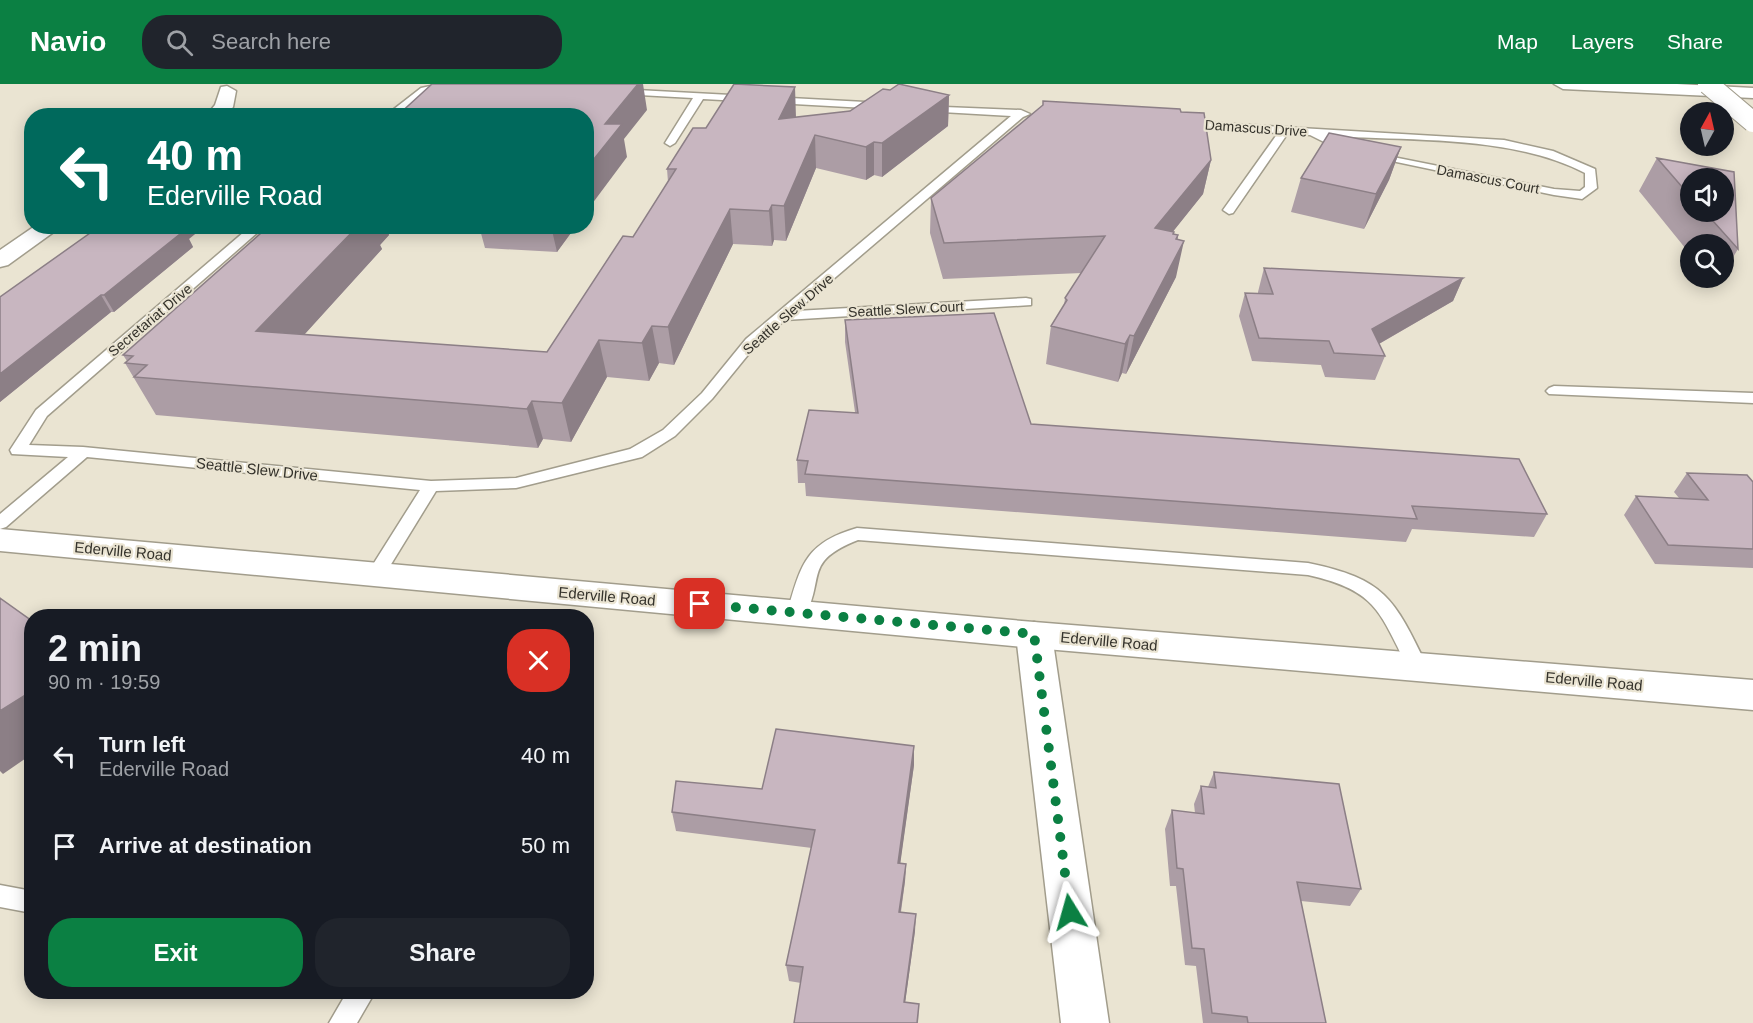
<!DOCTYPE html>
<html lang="en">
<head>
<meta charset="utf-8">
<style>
  :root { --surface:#171b24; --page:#20242c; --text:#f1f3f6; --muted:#9ea1a6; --accent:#0b8043 }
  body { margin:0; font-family:Helvetica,sans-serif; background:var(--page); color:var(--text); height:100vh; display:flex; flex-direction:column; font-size:22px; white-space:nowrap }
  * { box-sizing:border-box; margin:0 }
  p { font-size:20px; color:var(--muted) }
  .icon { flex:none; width:33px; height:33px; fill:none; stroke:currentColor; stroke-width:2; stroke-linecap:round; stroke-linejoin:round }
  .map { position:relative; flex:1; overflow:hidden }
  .side { position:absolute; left:24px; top:525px; width:570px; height:390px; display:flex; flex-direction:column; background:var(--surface); border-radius:24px; box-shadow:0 3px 15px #0003 }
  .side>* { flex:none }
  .hud { position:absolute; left:24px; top:24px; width:570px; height:126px; border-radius:24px; box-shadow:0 3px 15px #0003; background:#00695c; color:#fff; overflow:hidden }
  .needle { width:39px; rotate:8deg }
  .tools { position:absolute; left:1680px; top:18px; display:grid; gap:12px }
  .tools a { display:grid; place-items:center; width:54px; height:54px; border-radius:50%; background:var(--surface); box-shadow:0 3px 15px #0003; font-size:30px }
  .pin { position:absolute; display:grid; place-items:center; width:51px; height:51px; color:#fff; margin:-26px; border-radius:12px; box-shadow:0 3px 9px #0006 }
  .me { position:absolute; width:66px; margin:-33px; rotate:352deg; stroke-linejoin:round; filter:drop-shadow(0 0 4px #0008) }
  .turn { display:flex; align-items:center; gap:21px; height:126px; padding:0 24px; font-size:27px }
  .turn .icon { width:78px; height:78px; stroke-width:2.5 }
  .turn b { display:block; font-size:42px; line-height:51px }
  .round { display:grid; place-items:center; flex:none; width:63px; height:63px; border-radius:24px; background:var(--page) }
  .headline { display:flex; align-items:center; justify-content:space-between; height:102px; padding:0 24px }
  h1 { font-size:36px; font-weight:600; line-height:45px }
  .button { display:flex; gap:12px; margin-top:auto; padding:12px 24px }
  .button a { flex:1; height:69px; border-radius:24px; background:var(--accent); color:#fff; font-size:24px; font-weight:600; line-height:69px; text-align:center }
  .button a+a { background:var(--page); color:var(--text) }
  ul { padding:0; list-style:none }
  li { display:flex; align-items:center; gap:18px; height:90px; padding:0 24px }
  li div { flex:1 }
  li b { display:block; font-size:22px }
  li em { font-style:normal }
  header { display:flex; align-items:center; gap:36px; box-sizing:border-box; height:84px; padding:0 30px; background:var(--accent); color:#fff }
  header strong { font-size:28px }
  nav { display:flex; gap:33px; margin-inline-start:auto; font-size:21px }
  .search { width:420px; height:54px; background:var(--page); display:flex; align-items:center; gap:15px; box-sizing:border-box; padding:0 21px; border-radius:24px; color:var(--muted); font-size:22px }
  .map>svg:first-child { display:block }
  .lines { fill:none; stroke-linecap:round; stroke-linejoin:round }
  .lane-casing { stroke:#a29d8c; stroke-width:3 }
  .street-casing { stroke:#a29d8c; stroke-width:3 }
  .secondary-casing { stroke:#a29d8c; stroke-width:3 }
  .highway-casing { stroke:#a29d8c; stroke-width:3 }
  .lane { fill:#fff; fill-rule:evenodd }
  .street { fill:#fff; fill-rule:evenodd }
  .secondary { fill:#fff; fill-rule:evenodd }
  .highway { fill:#fff; fill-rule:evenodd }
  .secondary-bridge-casing { stroke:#a29d8c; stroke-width:22; stroke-linecap:butt }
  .secondary-bridge { stroke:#fff; stroke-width:20 }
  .wall { fill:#ac9da5; fill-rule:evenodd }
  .shaded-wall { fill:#8c7f86 }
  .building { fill:#c8b6c0; stroke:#8c7f86; stroke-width:1.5 }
  .route { stroke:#0b8043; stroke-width:10; stroke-dasharray:0 18 }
  .labels { text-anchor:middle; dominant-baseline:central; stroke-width:4.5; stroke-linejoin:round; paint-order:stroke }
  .far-street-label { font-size:14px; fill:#34322b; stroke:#eae4d2 }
  .street-label { font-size:15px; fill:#34322b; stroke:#eae4d2 }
</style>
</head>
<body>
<header>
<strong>Navio</strong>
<div class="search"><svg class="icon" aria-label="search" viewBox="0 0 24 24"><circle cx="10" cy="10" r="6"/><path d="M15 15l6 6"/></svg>Search here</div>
<nav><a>Map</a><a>Layers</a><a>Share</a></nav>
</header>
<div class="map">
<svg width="1753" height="939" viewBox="0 0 1753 939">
  <rect width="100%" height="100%" fill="#eae4d2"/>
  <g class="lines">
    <g class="lane-casing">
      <path id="lane" d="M440,0h21l-34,8 -30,24h-12l36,-28z
        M618,5l266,14 5,3 -5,3 -181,-10 -28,44 -5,3 -5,-3 28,-45 -72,-4 -5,-3z
        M920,22l101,4 9,4 -7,3 -227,194 230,-13 5,1v6l-246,15 -29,25 -44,54 -37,37 -33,21 -126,31 -80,3 -54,88h-12l-3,-5 53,-84 -333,-33 -81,70 -6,2v-15l68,-57 -56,-3 -2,-4 26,-40 215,-184h14l-218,190 -18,29 54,2 348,34 85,-3 114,-29 33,-19 39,-37 44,-54 265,-223 -87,-5 -4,-1z
        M1181,37l323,19 49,11 42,18 2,19 -15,11 -28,-4 -186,-39 5,-3 181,36 26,2 5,-4v-14c-73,-38 -175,-32 -257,-37l22,12v4l-4,1 -36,-18 -22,-2 -55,80 -4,1 -6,-4 55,-77 -101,-7 -1,-2z
        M1554,302l199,7v10l-204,-9 -3,-3 3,-3z
        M857,444l451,35c77,16 86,35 119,103l-3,5 -7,3 -7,-3c-31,-58 -31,-80 -102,-96l-450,-35c-56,22 -32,38 -54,78h-14l-3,-5c14,-48 18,-70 70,-85z
        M0,801l32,6v22l-32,-6z
        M347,908h28l-18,31h-28z"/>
    </g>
    <g class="street-casing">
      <path id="street" d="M227,2l9,5 -3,16 -7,9h-20l9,-11 6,-18z
        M35,142h27l-54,39 -8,2v-17z
        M1034,538l13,4 5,9 57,388h-48l-45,-388 5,-9z"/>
    </g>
    <g class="secondary-casing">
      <path id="secondary" d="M0,445l1034,93 719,58v30l-719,-62 -1034,-97z"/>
    </g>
    <g class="highway-casing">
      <path id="highway" d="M1554,0h123l76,4v10l-190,-9z"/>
    </g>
    <use href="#lane" class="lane"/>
    <use href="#street" class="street"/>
    <use href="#secondary" class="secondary"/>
    <use href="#highway" class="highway"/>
    <g class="secondary-bridge-casing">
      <path id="secondary-bridge" d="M1708,0l45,38"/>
    </g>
    <use href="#secondary-bridge" class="secondary-bridge"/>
  </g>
  <path class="wall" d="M890,6l59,5 -1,31 -66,51 -8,-2 -8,5 -50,-12 -30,73 -12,-1 -2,6 -39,-2 -59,121 -15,-2 -10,18 -42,-4 -36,65 -28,-3 -5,9 -382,-33 -31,-52 2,-2 -4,-6 235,-129h28l3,9 -9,10 2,4 -78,86 243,17 86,-115 35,-55 -1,-13 39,-41 144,-17z
    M1181,28l30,48 -8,34 -30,37 1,3 4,1 -2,42 -50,97 -4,-1 -4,9 -72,-18 5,-38 13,-20 1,-8 17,-25 -139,6 -13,-46 1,-35z
    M1401,63l-12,33 -25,49 -73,-17 10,-34z
    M1657,74l77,14 4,77 -14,23v-28h-34v10l-51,-63zM1690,94h34v34h-34z
    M479,142h97l-19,26 -72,-4z
    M189,155l4,8 -79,65h-3l-111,90v-105z
    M1264,184l199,10 -10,23 -74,43 6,12 -10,24 -50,-3 -4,-12 -69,-4 -13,-45 6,-23 13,1v-2z
    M1710,194h10l-4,7z
    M845,236l186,104 516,90 -13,23 -122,-8 -6,13 -600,-46 -1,-13h-7l-1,-23 58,-48 -10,-70z
    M1687,389l66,9v86l-98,-4 -31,-49 12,-19 43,2 -5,-6z
    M914,681l-14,98 6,1 -1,17 -4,31 14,19 -10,72 14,1 -1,19h-124l7,-40 -12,-2 -3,-16 26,-117 -136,-17 -4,-19 90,-23z
    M1214,688l147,117 -11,17 -49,-5 25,122h-123l-7,-57 -11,-1 -9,-79h-6l-5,-57 7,-19 23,3 -1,-9 7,-18 7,1z"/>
  <path class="shaded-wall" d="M638,0h5l4,26 -23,29 3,18 -41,55v-43l19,-45z
    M795,3l1,31 -17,1z
    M949,11l-1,31 -66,51v-34z
    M815,51l1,33 -30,73 -2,-35z
    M874,58v33l-8,5v-33z
    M1401,63l-12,33 -25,49 12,-35z
    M1211,76l-8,34 -55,69 7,-35z
    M772,121l2,35 -2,6 -3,-35z
    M730,125l3,35 -59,121 -6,-38z
    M176,142h29l-16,13 4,8 -79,65 -10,-17z
    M358,142h28l3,9 -9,10 2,4 -109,120 -17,-38z
    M551,142h25l-19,26z
    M1178,151l-6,29 12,-23 -8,36 -50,97 8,-38z
    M1463,194l-10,23 -90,52 9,-24z
    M101,211l10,17 -111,90v-28z
    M652,242l7,37 -10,18 -7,-38z
    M1130,251l-8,38 -4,9 7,-38z
    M599,256l8,37 -36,65 -9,-39z
    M532,317l11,38 -5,9 -11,-39z
    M32,607v63l-29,20 -3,-3v-60z
    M914,662v19l-16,115v-17z
    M906,780l-1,17 -7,48 1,-17z
    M916,830l-1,17 -12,87 1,-16z"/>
  <path class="building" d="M432,0h206l-33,40h17l-36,45v-53h-189z
    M734,0l61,3 -16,32 71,-8 33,-22 7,1 9,-6 50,11 -67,48 -8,-1 -8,5 -51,-12 -31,71 -12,-1 -3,6 -39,-2 -62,118 -16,-1 -10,17 -43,-3 -37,63 -30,-2 -5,8 -393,-32 13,-12 -22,-2 8,-7 -10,-1 146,-129h89l-102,105 291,21 76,-116 10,1 43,-68h-9l26,-41h13z
    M1043,17l137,8 1,3 23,1 7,47 -56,68 19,4 -1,2 5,1 -2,4 8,2 -50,95 -4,-1 -5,9 -74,-18 16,-26 -2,-2 40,-62 -161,7 -13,-45 112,-93z
    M1329,49l72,14 -25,47 -75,-16z
    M1657,74l77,14 4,77 -33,-37h19v-34h-34v18z
    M100,142h76l-4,3 13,1 -81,65h-3l-101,79v-77z
    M1264,184l199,10 -91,51 13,27 -51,-3 -5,-12 -70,-3 -14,-45 28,1z
    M994,229l37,111 488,35 28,55 -135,-8 5,13 -612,-45 3,-13 -11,-1 12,-50 49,3 -13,-93z
    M1687,389l60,2 6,7v67l-85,-4 -32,-49 72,4z
    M0,514l32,23v70l-32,20z
    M776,645l138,17 -16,117 8,1 -7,48 17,2 -12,88 15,2 -2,19h-123l9,-56 -17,-2 29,-135 -143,-18 4,-31 86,8z
    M1214,688l125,12 22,105 -64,-7 29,141h-78l-1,-6 -35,-4 -8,-64 -12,-1 -9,-79 -6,-1 -5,-58 32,4 -3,-28 15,2z"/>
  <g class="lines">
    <path class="route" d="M700,520l334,30 36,278"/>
  </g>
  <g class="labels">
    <g class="far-street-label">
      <text transform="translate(1256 44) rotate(4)">Damascus Drive</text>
      <text transform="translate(1488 95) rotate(11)">Damascus Court</text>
      <text transform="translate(906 225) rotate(-3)">Seattle Slew Court</text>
      <text transform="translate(788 230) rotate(-41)">Seattle Slew Drive</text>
      <text transform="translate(150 236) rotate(-40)">Secretariat Drive</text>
    </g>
    <g class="street-label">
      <text transform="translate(257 385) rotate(6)">Seattle Slew Drive</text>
      <text transform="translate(123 467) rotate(5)">Ederville Road</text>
      <text transform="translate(607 512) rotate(5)">Ederville Road</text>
      <text transform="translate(1109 557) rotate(5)">Ederville Road</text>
      <text transform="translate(1594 597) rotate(5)">Ederville Road</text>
    </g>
  </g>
</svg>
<div class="tools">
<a><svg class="needle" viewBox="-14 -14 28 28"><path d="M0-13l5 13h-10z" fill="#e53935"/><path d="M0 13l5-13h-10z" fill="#9ea1a6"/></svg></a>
<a><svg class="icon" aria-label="sound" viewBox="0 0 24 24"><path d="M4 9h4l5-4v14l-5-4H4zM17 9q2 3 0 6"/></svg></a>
<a><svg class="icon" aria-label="search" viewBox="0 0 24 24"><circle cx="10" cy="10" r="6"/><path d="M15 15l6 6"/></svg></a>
</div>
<div class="pin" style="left:700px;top:520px;background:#d93025"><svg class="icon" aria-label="arrive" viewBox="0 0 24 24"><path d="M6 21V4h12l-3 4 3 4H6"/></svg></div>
<svg class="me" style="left:1070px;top:828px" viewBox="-20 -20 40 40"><path d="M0-17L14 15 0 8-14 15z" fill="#0b8043" stroke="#fff" stroke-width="4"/></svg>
<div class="hud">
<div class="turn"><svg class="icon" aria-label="left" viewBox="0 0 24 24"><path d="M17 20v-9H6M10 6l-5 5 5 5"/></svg><div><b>40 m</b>Ederville Road</div></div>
</div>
<section class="side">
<div class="headline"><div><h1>2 min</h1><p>90 m · 19:59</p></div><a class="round" style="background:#d93025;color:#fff"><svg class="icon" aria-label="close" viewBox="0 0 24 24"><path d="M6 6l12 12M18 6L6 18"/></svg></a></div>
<ul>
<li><svg class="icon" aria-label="left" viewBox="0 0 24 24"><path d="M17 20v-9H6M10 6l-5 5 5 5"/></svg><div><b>Turn left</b><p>Ederville Road</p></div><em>40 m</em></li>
<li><svg class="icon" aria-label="arrive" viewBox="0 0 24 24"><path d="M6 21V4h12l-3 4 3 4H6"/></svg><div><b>Arrive at destination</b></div><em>50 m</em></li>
</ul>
<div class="button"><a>Exit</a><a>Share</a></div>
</section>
</div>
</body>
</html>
